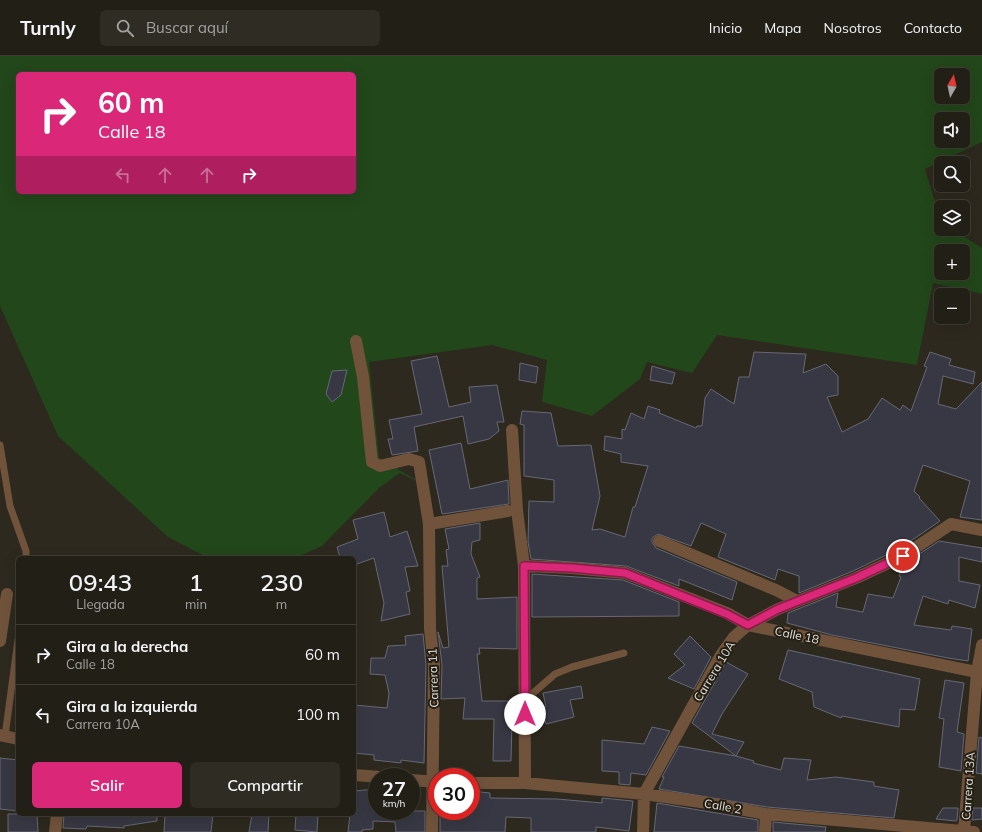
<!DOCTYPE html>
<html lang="es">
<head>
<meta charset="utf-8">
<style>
  :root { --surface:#221f16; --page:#2e2c23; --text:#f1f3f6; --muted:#a2a2a1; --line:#3f3d35; --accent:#db2777 }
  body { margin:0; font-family:Mulish,sans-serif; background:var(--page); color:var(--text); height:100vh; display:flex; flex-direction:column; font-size:15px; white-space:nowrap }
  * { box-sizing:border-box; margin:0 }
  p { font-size:13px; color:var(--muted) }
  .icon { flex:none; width:22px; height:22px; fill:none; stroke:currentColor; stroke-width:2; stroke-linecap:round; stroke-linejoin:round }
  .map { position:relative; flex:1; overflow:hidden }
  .details { position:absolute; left:16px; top:500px; width:340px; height:260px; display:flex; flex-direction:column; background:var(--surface); border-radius:6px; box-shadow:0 4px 16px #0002,0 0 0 1px var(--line) }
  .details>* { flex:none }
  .guide { position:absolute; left:16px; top:16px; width:340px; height:122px; border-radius:6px; box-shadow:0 4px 16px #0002,0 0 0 1px var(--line); background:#db2777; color:#fff; overflow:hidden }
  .needle { width:26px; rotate:9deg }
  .buttons { position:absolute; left:934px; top:12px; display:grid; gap:8px }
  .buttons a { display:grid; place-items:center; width:36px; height:36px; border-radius:6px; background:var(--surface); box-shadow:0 4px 16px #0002,0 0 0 1px var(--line); font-size:20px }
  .speed { position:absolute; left:368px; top:712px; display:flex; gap:8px; font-size:20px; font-weight:700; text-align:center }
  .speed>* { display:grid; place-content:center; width:52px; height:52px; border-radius:50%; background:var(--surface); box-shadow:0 4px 16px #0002,0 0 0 1px var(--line); line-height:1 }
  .speed small { font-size:10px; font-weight:400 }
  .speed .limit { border:6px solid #d22; background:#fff; color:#111 }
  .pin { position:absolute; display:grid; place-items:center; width:34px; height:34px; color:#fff; margin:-17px; border:2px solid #fff; border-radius:50%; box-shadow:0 1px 4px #0007 }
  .me { position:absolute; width:44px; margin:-22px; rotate:0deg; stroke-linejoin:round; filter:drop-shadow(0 0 3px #0008) }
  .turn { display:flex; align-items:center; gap:14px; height:84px; padding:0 16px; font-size:18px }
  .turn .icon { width:52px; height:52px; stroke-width:2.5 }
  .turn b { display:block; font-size:28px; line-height:34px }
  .lanes { display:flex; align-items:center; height:38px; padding:0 16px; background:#0003; justify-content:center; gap:20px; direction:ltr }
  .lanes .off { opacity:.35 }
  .eta { display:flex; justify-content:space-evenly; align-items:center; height:68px; text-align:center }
  .eta b { font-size:24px; font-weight:600; line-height:28px }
  .primary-button { display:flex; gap:8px; margin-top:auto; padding:8px 16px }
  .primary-button a { flex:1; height:46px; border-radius:6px; background:var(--accent); color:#fff; font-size:16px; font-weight:600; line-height:46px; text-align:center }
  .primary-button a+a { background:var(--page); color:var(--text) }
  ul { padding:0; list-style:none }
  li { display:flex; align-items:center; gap:12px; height:60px; padding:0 16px; border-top:1px solid var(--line) }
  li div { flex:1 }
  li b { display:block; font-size:15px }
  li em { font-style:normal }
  header { display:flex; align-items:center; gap:24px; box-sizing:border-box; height:56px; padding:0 20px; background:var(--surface); border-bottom:1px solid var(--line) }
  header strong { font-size:19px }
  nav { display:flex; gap:22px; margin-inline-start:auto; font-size:14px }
  .search { width:280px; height:36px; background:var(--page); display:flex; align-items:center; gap:10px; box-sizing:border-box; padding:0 14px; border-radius:6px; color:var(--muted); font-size:15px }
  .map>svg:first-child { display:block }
  .green { fill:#22471a; fill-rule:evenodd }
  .building { fill:#383844; stroke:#676874 }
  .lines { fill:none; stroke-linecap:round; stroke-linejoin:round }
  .lane { stroke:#71533c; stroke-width:7 }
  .street { stroke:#71533c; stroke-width:12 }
  .route-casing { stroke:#8e194d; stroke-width:10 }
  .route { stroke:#db2777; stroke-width:7 }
  .labels { text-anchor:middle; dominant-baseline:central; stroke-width:4; stroke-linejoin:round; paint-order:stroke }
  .street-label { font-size:12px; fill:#e0ddd6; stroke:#231f14 }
</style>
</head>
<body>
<header>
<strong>Turnly</strong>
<div class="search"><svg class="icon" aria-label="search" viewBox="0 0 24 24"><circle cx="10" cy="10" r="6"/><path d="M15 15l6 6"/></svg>Buscar aquí</div>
<nav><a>Inicio</a><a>Mapa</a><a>Nosotros</a><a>Contacto</a></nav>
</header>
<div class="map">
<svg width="982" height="776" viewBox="0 0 982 776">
  <rect width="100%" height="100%" fill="#2d291e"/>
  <path class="green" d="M0,0h982v86l-57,27 16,53v7h11l30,19v46l-49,-11 -16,82 -200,-30 -25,38 -45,-11 -7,17 -48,37 -50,-14 5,-42 -55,-15 -123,17 10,96 48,28 -27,-13 -21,15 -57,58 -27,12h-87l-40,-21 -110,-101 -58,-130zM18,18h336v118h-336zM941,19h22v22h-22zM941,63h22v22h-22zM941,195h22v22h-22z"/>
  <path class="building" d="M754,296l52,2 -3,19 23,-9 12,12v19l-11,2 15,35 26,-13 14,-21 18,12 3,-5 8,6 16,-44 -3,-1 6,-14 21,7 -2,6 26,7 -2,12 -30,-8 -5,28 18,5 26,-27v138l-22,-3 10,-36 -47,-16 -9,26 6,6 -1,1 21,23 -41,28 -46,22 -54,22v-17l-21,-7 -3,11 -57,-23 8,-23 -25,-11 -10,23 -33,-12 -6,4v4l4,6 81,34 -5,18 -53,-21v7l-53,-20 -95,-7 -3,-17 1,-41 25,1v-22l-30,-4v-51l-4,-1 2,-13 29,2 7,33 33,-1 9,51 -8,34 8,-1 25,8 8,-30h2l13,-41 -27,-4v-8l-17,-4 1,-14 17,3v-10l3,1 6,-17 13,6 4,-13 12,4 -1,3 37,15 1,-2h5l3,-28 6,-9 23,15 5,-27h10z
    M437,300l12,51 22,-5 -2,-15 28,-2 7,37h-7l2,9 -10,8 -21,5 -5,-28 -49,11 4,24 -26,4 -4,-16h5l-4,-19 33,-6 -11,-53z
    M520,307l18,4 -2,16 -17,-3z
    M652,310l23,7 -3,11 -22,-4z
    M347,314l-6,25 -9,7 -6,-8 6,-23z
    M461,387l9,46 38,-9 1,24 -67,10 -13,-64z
    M384,456l6,25 17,-6 11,35 -13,1 5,24 -4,1 4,22 -29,7 3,-18 -10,-45 -20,7v-7h-14l-3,-11 21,-8 -5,-19z
    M480,467v17l-8,2 -1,12 9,23 -3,1v21l40,-2v52l-38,-1 1,6h-3l5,47h33v19h-3l-1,41h-18l1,-42h-31l2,-21 -24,1 1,-34 -4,-33 5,16 6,-1 -7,-81h6l-2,-16 3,-1 -4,-20z
    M939,485l43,7v14l-23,-5v24l21,4 -5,23 -26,-8 -1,4 -25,-8 -9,29 37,5 1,-4 20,3 -4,32 -20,-3 -116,-23 -45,-12 1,-10 50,-20 -2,14 27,5 5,-18 25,4 8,-21 -2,-1 5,-12z
    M532,518l91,6 56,22v14l-147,1z
    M423,578l3,31 -2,98 -23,-3v3l-27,-3v-5l-20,-2v-48l33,3 2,-15 -4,-18 -15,-1 1,-16h14l3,-12 18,-1 -1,-9z
    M690,580l21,21 -17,32 -26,-11 17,-13 -11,-11z
    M788,594l132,29 -5,31 -15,-1 -1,18 -57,-11 -1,2 -27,-11 -2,-15 -33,-13z
    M726,606l22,12 -26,40 -10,20 32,8 -8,14 18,5 -1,2 28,7 3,-12 27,2 -4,20 29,-3 38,5v4l25,4 -5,28 -127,-11 -108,-18 5,-12h-2l17,-31 57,10 -44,-33z
    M945,624l19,3 -7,49 7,2 -3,37 -22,-4 5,-48 -5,-1z
    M581,630l2,12 -13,2 4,17 -28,7 -5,-16 5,-1 -3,-14z
    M652,671l18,4 -24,44 -15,-2 -1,12 -11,-1v-12l-17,-1v-31l42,4z
    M979,681l3,1v36l-6,-1z
    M0,702l18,2v51l-18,-2z
    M375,733l-1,22h51v21h-29l-1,-10 -22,-1v8l-11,1v2h-14l2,-18h4v-23z
    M471,735l19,2v5l67,1 45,4v-5l31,3 -4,30 -33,-4v5h-65v-14l-25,-1 -1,15h-65v-21h31z
    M657,747l101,17v12h-104z
    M943,752h15l-1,12 -1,1 -20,-2z
    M973,752h9v11l-10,1z
    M8,758h29l1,18h-30z
    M64,758h93v7l-33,5v2l-37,-2 -1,3 -23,-1z
    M165,758h48l-2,18h-47z
    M252,758h17l-1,18h-19z
    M296,758h22l-1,18 -22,-2z
    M773,766l53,5 -1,5h-52z"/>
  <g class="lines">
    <path class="lane" d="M0,389l10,61 16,45v7
      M525,644l30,-26 17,-7 52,-14
      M5,680l13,-96"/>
    <path class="street" d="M356,285l7,36 9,85 8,4 29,-7 10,3 10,62 1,105 4,36 -2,167
      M512,374l5,80 7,56 1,217
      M429,468l79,-13
      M659,485l117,49 21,11
      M524,510l48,2 53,5 102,40 21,12 234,48
      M0,585l7,-47
      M0,679l18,4
      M354,719l26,2
      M411,724l26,2
      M471,727h54l119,11 64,9 58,11 208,18
      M964,775l13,-159 5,-27
      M55,776l2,-18
      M643,776l1,-38 77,-139 13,-18 14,-12 30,-16 78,-31 47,-22 48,-32 31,6
      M765,776l1,-18"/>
  </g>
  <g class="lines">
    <g class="route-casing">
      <path id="route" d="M525,658l-1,-148 48,2 53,5 102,41 21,11 30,-16 78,-31 47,-22"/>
    </g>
    <use href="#route" class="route"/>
  </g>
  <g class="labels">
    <g class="street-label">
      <text transform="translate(797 579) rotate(12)">Calle 18</text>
      <text transform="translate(714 615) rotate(-59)">Carrera 10A</text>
      <text transform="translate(433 622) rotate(-92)">Carrera 11</text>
      <text transform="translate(968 730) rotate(-86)">Carrera 13A</text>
      <text transform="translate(723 750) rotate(10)">Calle 2</text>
    </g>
  </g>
</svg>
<div class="buttons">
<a><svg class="needle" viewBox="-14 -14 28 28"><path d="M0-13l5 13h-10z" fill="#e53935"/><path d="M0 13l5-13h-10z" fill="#a2a2a1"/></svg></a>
<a><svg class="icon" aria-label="sound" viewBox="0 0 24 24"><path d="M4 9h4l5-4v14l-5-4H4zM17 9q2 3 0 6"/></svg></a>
<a><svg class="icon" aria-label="search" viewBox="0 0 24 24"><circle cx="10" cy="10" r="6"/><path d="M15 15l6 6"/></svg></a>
<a><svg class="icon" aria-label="layers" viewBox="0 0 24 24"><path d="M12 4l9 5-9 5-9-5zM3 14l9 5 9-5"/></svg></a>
<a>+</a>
<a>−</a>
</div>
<div class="speed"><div>27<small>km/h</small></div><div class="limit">30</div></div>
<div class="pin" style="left:903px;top:500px;background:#d93025"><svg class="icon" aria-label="arrive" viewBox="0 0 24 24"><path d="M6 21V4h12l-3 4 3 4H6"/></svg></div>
<svg class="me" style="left:525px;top:658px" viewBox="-20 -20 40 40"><circle r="19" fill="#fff"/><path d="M0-13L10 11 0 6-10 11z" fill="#db2777"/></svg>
<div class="guide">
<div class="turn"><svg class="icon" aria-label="right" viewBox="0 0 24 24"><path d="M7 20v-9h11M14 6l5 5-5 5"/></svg><div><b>60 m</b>Calle 18</div></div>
<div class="lanes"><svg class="icon off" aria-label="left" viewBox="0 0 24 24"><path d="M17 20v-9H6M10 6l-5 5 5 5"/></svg><svg class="icon off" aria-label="ahead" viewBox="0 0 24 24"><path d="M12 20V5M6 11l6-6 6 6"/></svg><svg class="icon off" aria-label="ahead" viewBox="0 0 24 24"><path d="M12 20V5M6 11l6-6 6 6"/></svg><svg class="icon" aria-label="right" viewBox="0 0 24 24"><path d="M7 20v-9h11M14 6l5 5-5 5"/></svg></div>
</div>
<section class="details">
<div class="eta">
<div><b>09:43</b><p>Llegada</p></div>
<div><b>1</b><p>min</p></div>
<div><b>230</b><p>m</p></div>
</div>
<ul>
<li><svg class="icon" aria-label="right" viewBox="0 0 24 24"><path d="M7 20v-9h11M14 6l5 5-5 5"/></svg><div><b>Gira a la derecha</b><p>Calle 18</p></div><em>60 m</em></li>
<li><svg class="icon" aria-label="left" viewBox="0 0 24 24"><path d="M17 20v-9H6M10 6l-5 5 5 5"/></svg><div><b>Gira a la izquierda</b><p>Carrera 10A</p></div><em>100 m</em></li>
</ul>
<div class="primary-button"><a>Salir</a><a>Compartir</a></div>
</section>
</div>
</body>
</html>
